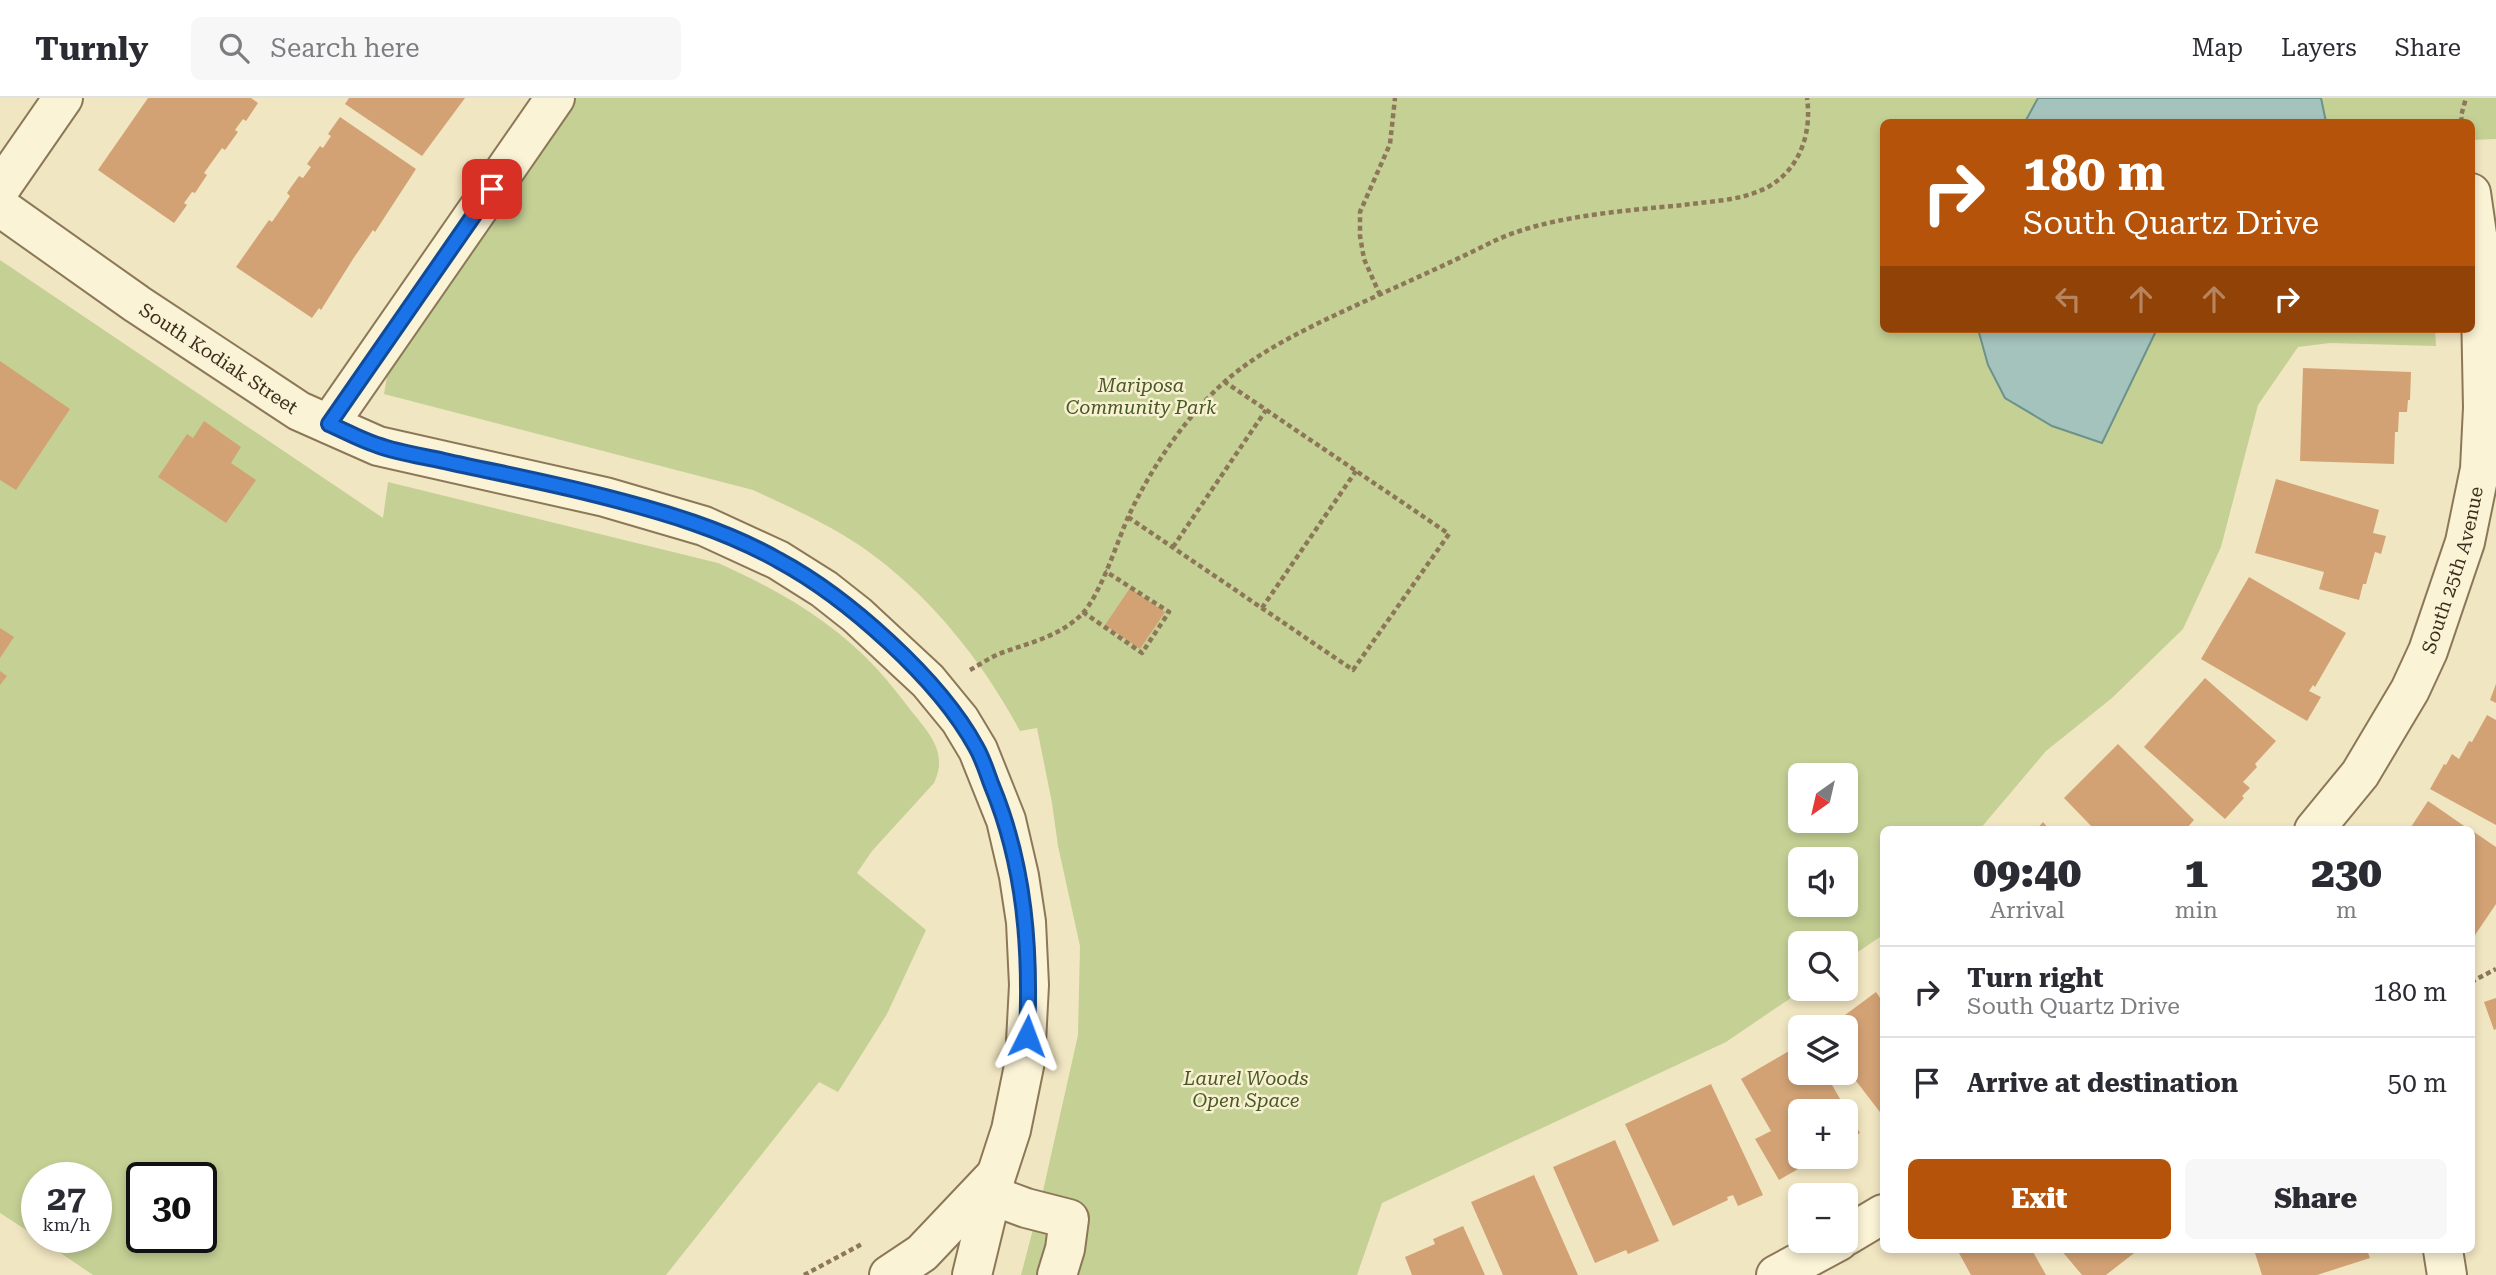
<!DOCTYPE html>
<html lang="en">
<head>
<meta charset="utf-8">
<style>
  :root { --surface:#fff; --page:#f7f7f7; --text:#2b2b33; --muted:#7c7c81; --line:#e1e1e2; --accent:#b45309 }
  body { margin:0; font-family:"Roboto Serif",serif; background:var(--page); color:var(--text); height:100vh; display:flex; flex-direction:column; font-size:26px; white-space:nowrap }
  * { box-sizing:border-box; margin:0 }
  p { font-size:23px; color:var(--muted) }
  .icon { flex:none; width:38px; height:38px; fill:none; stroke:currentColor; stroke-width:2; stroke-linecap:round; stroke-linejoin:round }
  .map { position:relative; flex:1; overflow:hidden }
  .side { position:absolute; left:1880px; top:728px; width:595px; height:427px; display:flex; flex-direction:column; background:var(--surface); border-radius:10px; box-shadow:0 4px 10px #0003 }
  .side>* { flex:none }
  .top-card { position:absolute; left:1880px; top:21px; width:595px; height:214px; border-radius:10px; box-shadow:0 4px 10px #0003; background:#b45309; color:#fff; overflow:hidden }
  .needle { width:46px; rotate:214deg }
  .buttons { position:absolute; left:1788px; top:665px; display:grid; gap:14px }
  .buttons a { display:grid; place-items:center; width:70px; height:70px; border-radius:10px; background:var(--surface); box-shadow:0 4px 10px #0003; font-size:35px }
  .speed { position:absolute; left:21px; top:1064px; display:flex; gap:14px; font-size:35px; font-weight:700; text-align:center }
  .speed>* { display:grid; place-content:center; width:91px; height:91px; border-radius:50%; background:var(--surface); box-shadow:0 4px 10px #0003; line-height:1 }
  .speed small { font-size:18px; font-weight:400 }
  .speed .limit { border:4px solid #111; border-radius:10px; background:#fff; color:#111 }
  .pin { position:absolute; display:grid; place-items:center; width:60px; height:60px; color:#fff; margin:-30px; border-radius:14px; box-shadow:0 4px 10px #0006 }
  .me { position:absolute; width:77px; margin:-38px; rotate:3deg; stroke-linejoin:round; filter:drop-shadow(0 0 5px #0008) }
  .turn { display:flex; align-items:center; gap:24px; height:147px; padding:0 28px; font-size:32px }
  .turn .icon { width:91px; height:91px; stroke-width:2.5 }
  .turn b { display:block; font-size:49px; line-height:60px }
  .lanes { display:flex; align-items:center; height:66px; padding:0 28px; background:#0003; justify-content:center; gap:35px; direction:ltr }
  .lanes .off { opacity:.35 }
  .eta { display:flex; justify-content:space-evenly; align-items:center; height:119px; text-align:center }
  .eta b { font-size:42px; font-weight:800; line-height:49px }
  .button { display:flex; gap:14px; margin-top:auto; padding:14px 28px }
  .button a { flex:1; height:80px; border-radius:10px; background:var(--accent); color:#fff; font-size:28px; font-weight:800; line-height:80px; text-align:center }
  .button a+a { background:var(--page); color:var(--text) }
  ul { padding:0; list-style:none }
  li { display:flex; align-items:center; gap:21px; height:91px; padding:0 28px; border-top:2px solid var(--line) }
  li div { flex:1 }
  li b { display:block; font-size:26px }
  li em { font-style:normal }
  header { display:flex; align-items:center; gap:42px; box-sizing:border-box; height:98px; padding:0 35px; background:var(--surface); border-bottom:2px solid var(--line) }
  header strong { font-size:33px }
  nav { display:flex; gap:38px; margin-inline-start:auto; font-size:24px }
  .search { width:490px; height:63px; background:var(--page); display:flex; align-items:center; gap:18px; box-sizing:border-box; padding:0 24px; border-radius:10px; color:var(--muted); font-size:26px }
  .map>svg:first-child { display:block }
  .green { fill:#c5d095; fill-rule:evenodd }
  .water { fill:#a5c3bd; stroke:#6b928b; stroke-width:2 }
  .building { fill:#d2a275 }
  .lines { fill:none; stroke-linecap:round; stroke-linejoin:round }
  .minor-casing { stroke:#8c7858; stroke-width:42 }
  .path { stroke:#8c7858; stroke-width:4.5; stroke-dasharray:5 3.5; stroke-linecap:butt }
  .minor { stroke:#fbf3d6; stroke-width:38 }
  .route-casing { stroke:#114b97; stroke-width:18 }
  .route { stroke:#1a73e8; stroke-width:12 }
  .labels { text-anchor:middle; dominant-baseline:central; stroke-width:5; stroke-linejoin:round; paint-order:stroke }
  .street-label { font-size:19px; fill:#3b2e1d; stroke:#f8f0d2 }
  .park-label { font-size:19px; font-style:italic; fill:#475922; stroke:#f8f0d2 }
</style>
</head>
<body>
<header>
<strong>Turnly</strong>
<div class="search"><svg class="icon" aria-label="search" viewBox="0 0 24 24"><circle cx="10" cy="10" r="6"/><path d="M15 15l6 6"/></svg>Search here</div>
<nav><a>Map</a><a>Layers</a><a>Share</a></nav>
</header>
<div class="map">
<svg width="2496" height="1177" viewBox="0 0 2496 1177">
  <rect width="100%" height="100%" fill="#f1e6c2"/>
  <path class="green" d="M575,0h1921v41l-25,1v-18h-588v207h552l1,17 -106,-3 -32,4 -40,58 -37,142 -38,82 -71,69 -66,53 -66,78 -97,1v105l-37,25v-17h-45v46h3l-78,53 -344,161 -25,72h-336l22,-84 35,-156 2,-89 -22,-100 -6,-43 -15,-75 -17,3c-38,-71 -92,-138 -158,-184 -34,-23 -72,-40 -109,-57l-369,-96 4,-24zM1801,677h45v46h-45zM1801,761h45v46h-45z
    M0,162l383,258 5,-36 330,81c59,26 116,59 160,107 11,12 21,25 31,38 19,24 40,44 25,75l-62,68 -15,22 69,57 -39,84 -49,78 -19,-10 -153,193h-573l-56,-38h59v-59h-59v59l-37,-24zM142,1080h59v59h-59z"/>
  <path class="water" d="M2038,0h283l5,24h-301z
    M1978,231h179l-55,114 -50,-17 -47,-28 -17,-33z"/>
  <path class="building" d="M148,0h103l7,5 -12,18 -3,-2 -8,11 3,2 -13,18 -3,-2 -18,25 3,2 -12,18 -3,-1 -8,11 3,2 -13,18 -76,-53z
    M349,0h116l-43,58 -77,-52z
    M340,19l76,52 -41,63 -2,-2 -20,29 -32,51 -2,-2 -7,10 -76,-51 33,-47 3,2 18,-26 -3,-3 12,-17 4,2 8,-11 -4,-3 13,-18 3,2 8,-12 -3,-2z
    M0,263l70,48 -54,81 -16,-10z
    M2303,270l108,4 -1,28h-2l-1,12h-8l-1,20h-3l-1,32 -94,-3z
    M204,323l37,26 -10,16 25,17 -30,43 -68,-46 29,-43 6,4z
    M2276,381l103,31 -6,23 13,3 -5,18 -6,-2 -9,32h-3l-4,16 -40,-11 5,-17 -69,-19z
    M2249,479l97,56 -31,54 -2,-2 -4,6 12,6 -14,24 -106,-62z
    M1130,490l35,24 -25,37 -35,-24z
    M0,530l14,9 -14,21z
    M0,573l7,5 -7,9z
    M2205,580l71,63 -21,23 2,3 -14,15 7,6 -8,8 2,2 -19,21 -81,-72z
    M2496,586v19l-6,-3z
    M2487,617l9,5v105l-66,-36 14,-25 2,1 6,-11 7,5 10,-18 3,1z
    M2118,646l76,76 -9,10h-90l-31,-32z
    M2428,703l42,29h-61z
    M2043,724l7,8h-14z
    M2471,732l25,17v57l-25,37z
    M1876,894l7,10v114l-37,-48v-41h-17z
    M2496,900v31l-2,1 -10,-28z
    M1801,946v29h24l35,60 -14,8v-30h-45v46h18l-40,23 -24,-41 16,-8 -30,-52z
    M1711,986l52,111 -25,11 -5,-11 -6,2 1,3 -55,26 -48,-102z
    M1615,1042l44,101 -31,13 -2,-4 -31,13 -42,-96z
    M1534,1077l44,100h-75l-32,-73z
    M1463,1128l22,49h-73l-7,-18 30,-13 -2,-5z
    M1966,1152h66l14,25h-75l-12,-22z
    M2061,1152h77l-32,25h-24z
    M2254,1152h113l3,8 -53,17h-55z"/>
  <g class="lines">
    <g class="minor-casing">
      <g id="minor">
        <path d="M0,91l63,-91"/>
        <path id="s1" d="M0,109l137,97 162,107 79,35 227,51 99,29 74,34 46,29 33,26 71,66 32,39 18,30 28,70 13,56 7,46 3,63 -4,76 -14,69 -15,46 -24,99"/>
        <path d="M329,326l226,-326"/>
        <path id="s2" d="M2314,732l46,-56 50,-84 18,-39 37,-109 15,-73 3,-61 -3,-153 -9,-62"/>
        <path d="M991,1097l35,13 43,11 -4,30 -8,26"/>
        <path d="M1846,1138l37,-22"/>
        <path d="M2443,1152l4,25"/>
        <path d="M889,1177l33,-22 72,-76"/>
        <path d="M1776,1177l63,-34"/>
      </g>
    </g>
    <path class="path" d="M2462,24l-1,-6 5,-18
      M1380,197l-16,-36 -4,-23v-24l30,-68 5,-46
      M1128,419l225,153 96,-136 -224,-152
      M1173,449l93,-137
      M1262,510l94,-137
      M1083,514l59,41 27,-41 -64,-41
      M970,572c11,-6 22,-14 34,-18 28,-10 56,-16 78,-38 19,-20 35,-72 47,-99 22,-46 53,-93 91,-129 32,-30 72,-50 111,-69 53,-25 107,-48 159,-74 54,-27 133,-32 193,-38 28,-4 59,-4 85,-18 32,-18 44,-54 39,-89
      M2471,884l25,-13
      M804,1177l58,-31"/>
    <use href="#minor" class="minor"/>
  </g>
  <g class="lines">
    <g class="route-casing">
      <path id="route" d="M492,91l-163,235c16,7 32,16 48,21 22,8 45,11 67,16 54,12 108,22 161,36 59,15 120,33 173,63 69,37 161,119 198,187 7,12 11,26 16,39 33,80 39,164 35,250"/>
    </g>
    <use href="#route" class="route"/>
  </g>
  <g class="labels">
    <g class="street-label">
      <text stroke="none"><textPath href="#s1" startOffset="266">South Kodiak Street</textPath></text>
      <text stroke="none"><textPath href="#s2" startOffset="298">South 25th Avenue</textPath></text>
    </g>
    <g class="park-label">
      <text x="1141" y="287">Mariposa<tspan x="1141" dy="22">Community Park</tspan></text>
      <text x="1246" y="980">Laurel Woods<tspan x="1246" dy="22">Open Space</tspan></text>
    </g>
  </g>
</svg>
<div class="buttons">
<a><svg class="needle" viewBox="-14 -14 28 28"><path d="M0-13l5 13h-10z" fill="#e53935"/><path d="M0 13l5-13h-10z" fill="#7c7c81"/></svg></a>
<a><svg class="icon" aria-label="sound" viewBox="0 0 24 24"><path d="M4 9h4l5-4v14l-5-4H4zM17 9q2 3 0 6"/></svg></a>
<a><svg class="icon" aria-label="search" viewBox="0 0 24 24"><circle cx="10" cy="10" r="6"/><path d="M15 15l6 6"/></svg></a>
<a><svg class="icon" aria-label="layers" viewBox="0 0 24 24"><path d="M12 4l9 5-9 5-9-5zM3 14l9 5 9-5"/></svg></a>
<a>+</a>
<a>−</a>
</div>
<div class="speed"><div>27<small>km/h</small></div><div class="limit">30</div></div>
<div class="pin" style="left:492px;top:91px;background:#d93025"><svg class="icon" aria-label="arrive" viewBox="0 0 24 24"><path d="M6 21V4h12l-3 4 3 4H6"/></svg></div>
<svg class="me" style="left:1027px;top:938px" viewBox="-20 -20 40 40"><path d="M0-17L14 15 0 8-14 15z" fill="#1a73e8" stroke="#fff" stroke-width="4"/></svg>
<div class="top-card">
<div class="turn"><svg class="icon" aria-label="right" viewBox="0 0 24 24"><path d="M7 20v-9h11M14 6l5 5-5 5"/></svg><div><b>180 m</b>South Quartz Drive</div></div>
<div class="lanes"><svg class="icon off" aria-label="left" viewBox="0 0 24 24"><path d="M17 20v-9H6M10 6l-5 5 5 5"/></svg><svg class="icon off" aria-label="ahead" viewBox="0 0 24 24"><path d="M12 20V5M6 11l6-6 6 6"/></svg><svg class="icon off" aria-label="ahead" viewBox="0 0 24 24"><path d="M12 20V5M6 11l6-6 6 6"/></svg><svg class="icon" aria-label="right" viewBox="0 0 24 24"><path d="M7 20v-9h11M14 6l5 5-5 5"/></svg></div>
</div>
<section class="side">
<div class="eta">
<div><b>09:40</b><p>Arrival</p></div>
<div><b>1</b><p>min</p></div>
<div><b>230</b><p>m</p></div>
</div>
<ul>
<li><svg class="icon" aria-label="right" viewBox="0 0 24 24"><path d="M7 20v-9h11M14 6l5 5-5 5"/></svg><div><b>Turn right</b><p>South Quartz Drive</p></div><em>180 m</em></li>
<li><svg class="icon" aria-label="arrive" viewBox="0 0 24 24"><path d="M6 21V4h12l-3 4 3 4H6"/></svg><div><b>Arrive at destination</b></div><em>50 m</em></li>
</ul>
<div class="button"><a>Exit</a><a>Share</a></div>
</section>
</div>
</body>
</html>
